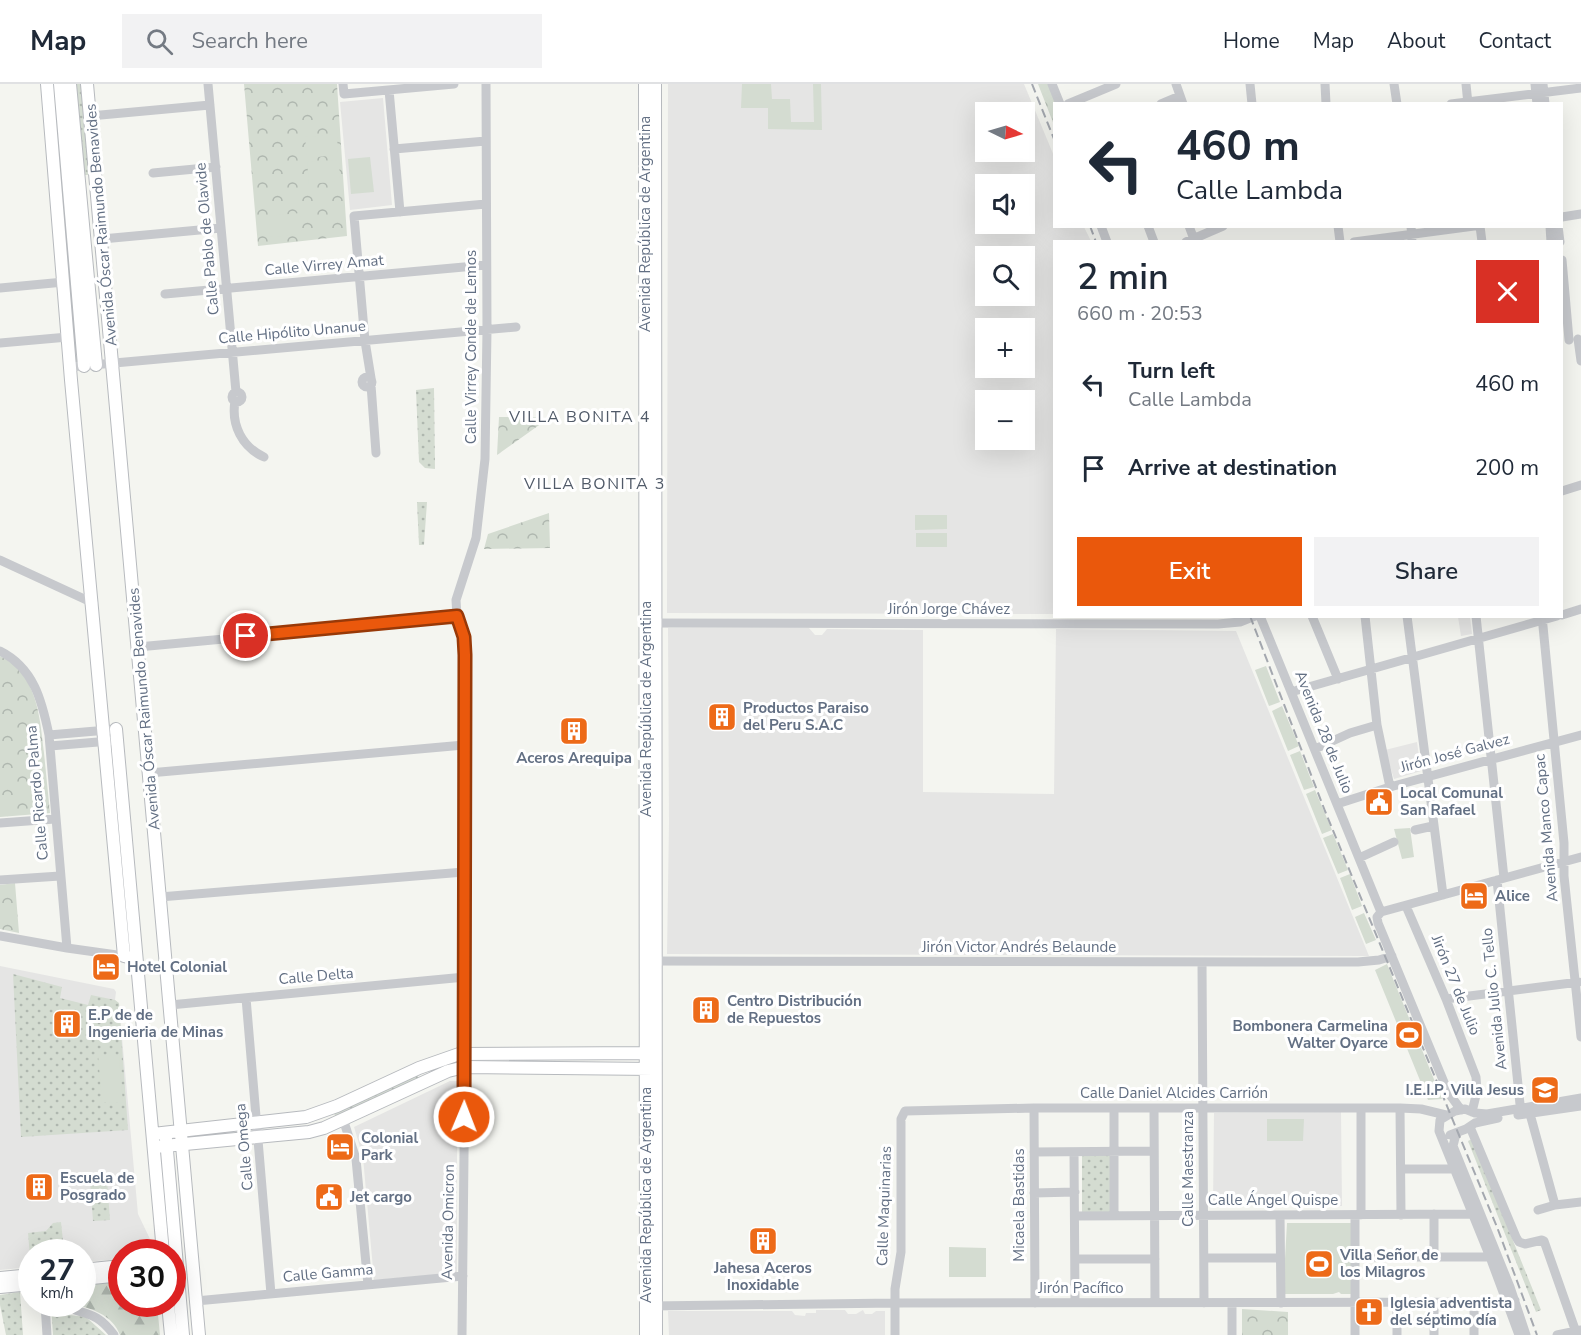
<!DOCTYPE html>
<html lang="en">
<head>
<meta charset="utf-8">
<style>
  :root { --surface:#fff; --page:#f2f2f3; --text:#1f2937; --muted:#747a83; --line:#e0e1e3; --accent:#ea580c }
  body { margin:0; font-family:"Nunito Sans",sans-serif; background:var(--page); color:var(--text); height:100vh; display:flex; flex-direction:column; font-size:22px; white-space:nowrap }
  * { box-sizing:border-box; margin:0 }
  p { font-size:20px; color:var(--muted) }
  .icon { flex:none; width:33px; height:33px; fill:none; stroke:currentColor; stroke-width:2; stroke-linecap:round; stroke-linejoin:round }
  .map { position:relative; flex:1; overflow:hidden }
  .side { position:absolute; left:1053px; top:156px; width:510px; height:378px; display:flex; flex-direction:column; background:var(--surface); border-radius:0px; box-shadow:0 6px 24px #0002 }
  .side>* { flex:none }
  .banner { position:absolute; left:1053px; top:18px; width:510px; height:126px; border-radius:0px; box-shadow:0 6px 24px #0002; background:#fff; color:var(--text); overflow:hidden }
  .needle { width:39px; rotate:95deg }
  .fabs { position:absolute; left:975px; top:18px; display:grid; gap:12px }
  .fabs a { display:grid; place-items:center; width:60px; height:60px; border-radius:0px; background:var(--surface); box-shadow:0 6px 24px #0002; font-size:30px }
  .speed { position:absolute; left:18px; top:1155px; display:flex; gap:12px; font-size:30px; font-weight:700; text-align:center }
  .speed>* { display:grid; place-content:center; width:78px; height:78px; border-radius:50%; background:var(--surface); box-shadow:0 6px 24px #0002; line-height:1 }
  .speed small { font-size:15px; font-weight:400 }
  .speed .limit { border:9px solid #d22; background:#fff; color:#111 }
  .pin { position:absolute; display:grid; place-items:center; width:51px; height:51px; color:#fff; margin:-26px; border:3px solid #fff; border-radius:50%; box-shadow:0 2px 6px #0007 }
  .me { position:absolute; width:66px; margin:-33px; rotate:1deg; stroke-linejoin:round; filter:drop-shadow(0 0 4px #0008) }
  .turn { display:flex; align-items:center; gap:21px; height:126px; padding:0 24px; font-size:27px }
  .turn .icon { width:78px; height:78px; stroke-width:2.5 }
  .turn b { display:block; font-size:42px; line-height:51px }
  .round { display:grid; place-items:center; flex:none; width:63px; height:63px; border-radius:0px; background:var(--page) }
  .head { display:flex; align-items:center; justify-content:space-between; height:102px; padding:0 24px }
  h1 { font-size:36px; font-weight:600; line-height:45px }
  .button { display:flex; gap:12px; margin-top:auto; padding:12px 24px }
  .button a { flex:1; height:69px; border-radius:0px; background:var(--accent); color:#fff; font-size:24px; font-weight:600; line-height:69px; text-align:center }
  .button a+a { background:var(--page); color:var(--text) }
  ul { padding:0; list-style:none }
  li { display:flex; align-items:center; gap:18px; height:84px; padding:0 24px }
  li div { flex:1 }
  li b { display:block; font-size:22px }
  li em { font-style:normal }
  header { display:flex; align-items:center; gap:36px; box-sizing:border-box; height:84px; padding:0 30px; background:var(--surface); border-bottom:2px solid var(--line) }
  header strong { font-size:28px }
  nav { display:flex; gap:33px; margin-inline-start:auto; font-size:21px }
  .search { width:420px; height:54px; background:var(--page); display:flex; align-items:center; gap:15px; box-sizing:border-box; padding:0 21px; border-radius:0px; color:var(--muted); font-size:22px }
  .map>svg:first-child { display:block }
  .built { fill:#e5e5e4; fill-rule:evenodd }
  .grass { fill:url(#grass-dots) }
  .forest { fill:url(#forest-firs) }
  .park { fill:url(#park-crowns) }
  .garden { fill:#d4dcd1 }
  .lines { fill:none; stroke-linecap:round; stroke-linejoin:round }
  .major-casing { stroke:#b7babe; stroke-width:14 }
  .minor { stroke:#c7c9cd; stroke-width:9 }
  .major { stroke:#fff; stroke-width:12 }
  .rail { stroke:#a4a8af; stroke-width:2; stroke-dasharray:9 4.5; stroke-linecap:butt }
  .route-casing { stroke:#983908; stroke-width:15 }
  .route { stroke:#ea580c; stroke-width:10 }
  .labels { text-anchor:middle; dominant-baseline:central; stroke-width:6; stroke-linejoin:round; paint-order:stroke }
  .street-label { font-size:15px; fill:#626f83; stroke:#fff }
  .poi-label { font-size:15px; font-weight:bold; fill:#626f83; stroke:#fff; text-anchor:start }
  .neighbourhood-label { font-size:16px; letter-spacing:1.5px; fill:#505a68; stroke:#fff }
</style>
</head>
<body>
<header>
<strong>Map</strong>
<div class="search"><svg class="icon" aria-label="search" viewBox="0 0 24 24"><circle cx="10" cy="10" r="6"/><path d="M15 15l6 6"/></svg>Search here</div>
<nav><a>Home</a><a>Map</a><a>About</a><a>Contact</a></nav>
</header>
<div class="map">
<svg width="1581" height="1251" viewBox="0 0 1581 1251">
  <defs>
    <pattern id="grass-dots" width="8" height="8" patternUnits="userSpaceOnUse" patternTransform="scale(1.5)"><rect width="8" height="8" fill="#d4dcd1"/><path d="M2 2h.1M6 6h.1" fill="none" stroke="#afb7af" stroke-width="1.8" stroke-linecap="round"/></pattern>
    <pattern id="forest-firs" width="22" height="20" patternUnits="userSpaceOnUse" patternTransform="scale(1.5)"><rect width="22" height="20" fill="#d4dcd1"/><path d="M5 1l3.5 6h-7zM16 11l3.5 6h-7z" fill="#afb7af"/></pattern>
    <pattern id="park-crowns" width="20" height="18" patternUnits="userSpaceOnUse" patternTransform="scale(1.5)"><rect width="20" height="18" fill="#d4dcd1"/><path d="M2 6a3 3 0 1 1 6 0M12 15a3 3 0 1 1 6 0" fill="none" stroke="#afb7af"/></pattern>
  </defs>
  <rect width="100%" height="100%" fill="#f4f5f0"/>
  <path class="built" d="M668,0h356l30,72v70l30,1 7,14 -37,1v372l-387,-1zM986,28h38v40h-38zM986,100h38v40h-38zM986,172h38v40h-38zM986,244h38v40h-38zM986,316h38v40h-38z
    M383,14l9,107 -42,5 -10,-108z
    M1458,533h12l2,17 -11,2z
    M668,544h141l6,7h7l5,-6 96,1v162l131,2 2,-165 180,2 133,325 -702,-2 2,-131z
    M1417,658l4,29 -27,8 -9,-29z
    M0,882l114,23 2,3 -1,8 4,4 19,210 12,25 1,13h-29l-1,7 -38,3 -1,-10h-50l-1,15 -31,3z
    M450,997h7v192l-83,7 -11,-123 -9,-30z
    M1341,1028l1,94 -28,-1 -3,-2h-8l-3,2h-87l1,-92z
    M816,1226h29l3,4h8l7,-4 2,4h7l4,-3h9v24h-216l-1,-24h124l3,4 10,1 1,-3h10z"/>
  <path class="grass" d="M76,0h9l5,91h-5l-1,-5z
    M434,304l1,81 -10,-1 -6,-6 -3,-72z
    M417,418h10l-3,43h-5z
    M13,890l49,13 -2,11 28,7 3,-10 24,5 4,3 9,127 -107,7z
    M415,991l5,3 -82,38h-3l-1,-3z
    M1472,1055l69,171 -5,2 -68,-171z
    M1110,1070l1,58h-29v-57z
    M107,1096l3,40 -17,1 -3,-40z
    M61,1138l3,29 2,1h-34l-1,6 -1,-1 -2,-24 18,-2 7,-8z
    M20,1208l3,43h-17l-6,-30v-10z
    M51,1220l19,11 16,2 20,18h-53z"/>
  <path class="forest" d="M121,1195l1,25h35l3,31h-40c-7,-20 -30,-28 -50,-31h12l1,-21z"/>
  <path class="park" d="M244,0h93l10,152 -89,10z
    M1038,0h12l8,19 -4,1v21z
    M499,333h42l1,6 -45,32z
    M549,429l1,35 -66,1 4,-15z
    M0,572c37,17 40,61 44,97 2,20 4,40 6,60l-50,4z
    M15,799l4,50 -19,-4v-44z
    M1242,1225l46,3v23h-46z"/>
  <path class="garden" d="M742,0h29l1,15h18l1,23h23l-1,-38h8l1,46 -54,-1v-21h-27z
    M337,50l1,21 -31,3 -2,-21z
    M370,73l4,35 -23,2 -3,-35z
    M339,76l1,21 -31,3 -2,-22z
    M300,129l2,21 -32,3 -1,-21z
    M915,431h32v14l-32,1z
    M916,449h31v14h-31z
    M1266,582l14,36 -11,4 -14,-36z
    M1282,622l17,40 -11,5 -16,-40z
    M1300,667l14,36 -10,3 -14,-35z
    M1315,706l17,40 -10,4 -16,-40z
    M1410,744l4,29 -12,2 -8,-30z
    M1333,750l15,36 -10,4 -15,-36z
    M1350,790l12,32 -10,4 -12,-32z
    M1364,829l12,27 -10,4 -11,-27z
    M1387,880l55,135 -14,1 -53,-130z
    M98,971l21,1 4,47 -21,-1z
    M1267,1035h37l-1,22h-36z
    M1287,1139h65v71h-11l-2,-2 -6,2h-50z
    M949,1163l37,1v29h-37z"/>
  <g class="lines">
    <g class="major-casing">
      <path id="major" d="M47,0l24,296 53,576 12,3
        M60,0l24,282
        M70,0l26,281
        M87,0l112,1251
        M645,0l1,1251
        M655,0l1,1251
        M116,645l47,523
        M153,1050l153,-17 31,-11 82,-38 40,-14 193,-1
        M166,1055l17,196
        M154,1063l155,-15 15,-4 124,-57 17,-4 189,2
        M82,1186l40,-4
        M0,1194l32,-3
        M82,1195l40,-4
        M0,1203l32,-3
        M168,1220l3,31"/>
    </g>
    <path class="minor" d="M208,0l28,308
      M343,0l1,10 110,-10
      M1052,0l8,20
      M1176,0l7,20
      M1250,0l2,20
      M1325,0l1,20
      M1394,0l3,20
      M1466,0l2,20
      M1535,0l2,20
      M1543,0l2,20
      M389,6l11,122
      M1068,20l48,-20
      M1161,20l19,-8
      M1451,20l130,-16
      M90,32l120,-11
      M394,65l92,-8
      M153,89l63,-6
      M1562,133l19,-3
      M1101,142l6,16
      M1148,142l6,16
      M1189,142l6,16
      M1338,142l2,16
      M1411,142l1,16
      M1480,142l2,16
      M1550,142l1,16
      M1558,142l2,16
      M102,155l119,-11
      M1186,158l37,-16
      M1354,158l120,-16
      M1562,176l7,80
      M0,204l64,-6
      M165,210l321,-29
      M1578,255l3,22
      M0,259l68,-6
      M70,283l446,-40
      M362 298a5 5 0 1 1 10 0a5 5 0 1 1-10 0Z
      M371,294l-6,-37 -11,-125 132,-12
      M371,301l5,68
      M232 313a5 5 0 1 1 10 0a5 5 0 1 1-10 0Z
      M235,317c-4,24 7,46 29,56
      M1562,407l19,-6
      M0,476l93,43
      M1562,531l19,-6
      M1260,532l121,296
      M1312,532l26,63
      M1365,532l12,109 13,62
      M1407,532l36,279
      M1476,532l28,262
      M1542,532l22,227v33l17,161
      M650,539l568,1 22,-2 15,-6
      M138,563l319,-30
      M0,567c34,17 42,50 49,84l18,213
      M1291,608l266,-76
      M49,651l59,-5
      M50,662l60,-5
      M1315,665l35,-16 27,-8
      M149,689l315,-28
      M1337,720l53,-17 191,-52
      M0,739l55,-4
      M1415,746l18,-4
      M1359,774l35,-16
      M0,796l60,-4
      M1497,796l24,234
      M160,813l304,-25
      M1406,822l40,93 30,78 1,14 -5,21
      M1381,828l-4,5 1,6 70,169 13,18
      M1381,828l200,-55
      M0,852l67,12 57,8
      M651,877l707,1 21,-2 13,-4
      M1202,878l2,341
      M246,914l25,296
      M1446,915l133,-17
      M170,921l295,-28
      M1034,1024l1,195
      M1114,1024v108
      M1154,1024l1,194
      M1400,1024l1,107
      M1530,1030l25,91
      M1518,1031l63,-9
      M343,1035l13,40 12,126
      M1470,1043l46,110 3,5 6,2 17,-4 2,1 33,94
      M1456,1050l-3,12 57,141 16,48
      M1450,1051l16,-6 9,-6 23,-5
      M1034,1068l120,-1
      M1074,1068l1,150
      M1401,1085h53
      M1034,1109l41,-1
      M1538,1126l17,-5 26,-3
      M1280,1131l1,88
      M1361,1131v-107
      M1075,1132l397,-2
      M1355,1173h135
      M1434,1173v-43
      M1204,1174h76
      M1075,1175h80
      M196,1217l267,-25
      M1434,1219v32
      M45,1220l2,31
      M60,1220c24,12 35,5 54,31
      M651,1222l244,-3 612,-1 8,-2
      M462,1251l3,-268 -1,-322 1,-90 -1,-18 -7,-20 -1,-17 20,-62 9,-79 2,-129 -1,-246
      M895,1251v-46l6,-37v-133l4,-8 129,-3h366l21,1 25,6
      M1232,1251v-32
      M1355,1251v-120
      M1397,1251v-33
      M1474,1251v-33
      M1519,1251l-29,-78 -51,-126 1,-11 15,-9 10,-2 10,4 12,1 94,-16
      M1557,1251l24,-5"/>
    <use href="#major" class="major"/>
    <path class="rail" d="M1032,0l22,55
      M1090,142l6,16
      M1250,532l75,195 172,416 40,108"/>
  </g>
  <g class="lines">
    <g class="route-casing">
      <path id="route" d="M246,552l211,-20 7,21 1,18 -1,462"/>
    </g>
    <use href="#route" class="route"/>
  </g>
  <defs>
    <g id="building-square" transform="scale(1.5)"><rect x="-9" y="-9" width="18" height="18" rx="4" fill="#ed6a18" stroke="#fff"/><path d="M-4-6H4V6H1V3H-1V6H-4ZM-2.5-4.3h1.7v1.8h-1.7ZM.8-4.3h1.7v1.8H.8ZM-2.5-1h1.7V.8h-1.7ZM.8-1h1.7V.8H.8Z" fill="#fff"/></g>
    <g id="civic-square" transform="scale(1.5)"><rect x="-9" y="-9" width="18" height="18" rx="4" fill="#ed6a18" stroke="#fff"/><path d="M-.6-6.5H3V-4.5H.6V-3L4-1V1h2V6H-6V1h2V-1L-.6-3ZM-1.2 2.5V6h2.4V2.5Z" fill="#fff"/></g>
    <g id="hotel-square" transform="scale(1.5)"><rect x="-9" y="-9" width="18" height="18" rx="4" fill="#ed6a18" stroke="#fff"/><path d="M-6-4.5h1.5V1H6V5H4.5V3h-9V5H-6ZM-4 0a1.8 1.8 0 1 1 3.6 0ZM.5 0V-2.5h3Q6-2.5 6 0Z" fill="#fff"/></g>
    <g id="stadium-square" transform="scale(1.5)"><rect x="-9" y="-9" width="18" height="18" rx="4" fill="#ed6a18" stroke="#fff"/><path d="M0-5a6.5 5 0 1 0 0 10a6.5 5 0 1 0 0-10ZM-3.5-1.8h7v3.6h-7Z" fill="#fff"/></g>
    <g id="school-square" transform="scale(1.5)"><rect x="-9" y="-9" width="18" height="18" rx="4" fill="#ed6a18" stroke="#fff"/><path d="M0-5L7-2L0 1L-7-2ZM-4 1L0 2.5L4 1V4Q0 6-4 4Z" fill="#fff"/></g>
    <g id="church-square" transform="scale(1.5)"><rect x="-9" y="-9" width="18" height="18" rx="4" fill="#ed6a18" stroke="#fff"/><path d="M-1.2-6h2.4v3.5h3.3v2.4h-3.3V6h-2.4V-.1h-3.3v-2.4h3.3Z" fill="#fff"/></g>
  </defs>
  <g fill-rule="evenodd">
    <use href="#building-square" x="722" y="633"/>
    <use href="#building-square" x="574" y="647"/>
    <use href="#civic-square" x="1379" y="718"/>
    <use href="#hotel-square" x="1474" y="812"/>
    <use href="#hotel-square" x="106" y="883"/>
    <use href="#building-square" x="706" y="926"/>
    <use href="#building-square" x="67" y="940"/>
    <use href="#stadium-square" x="1409" y="951"/>
    <use href="#school-square" x="1545" y="1006"/>
    <use href="#hotel-square" x="340" y="1063"/>
    <use href="#building-square" x="39" y="1103"/>
    <use href="#civic-square" x="329" y="1113"/>
    <use href="#building-square" x="763" y="1157"/>
    <use href="#stadium-square" x="1319" y="1180"/>
    <use href="#church-square" x="1369" y="1228"/>
  </g>
  <g class="labels">
    <g class="street-label">
      <text transform="translate(645 140) rotate(-90)">Avenida República de Argentina</text>
      <text transform="translate(101 141) rotate(-95)">Avenida Óscar Raimundo Benavides</text>
      <text transform="translate(207 155) rotate(-95)">Calle Pablo de Olavide</text>
      <text transform="translate(324 181) rotate(-5)">Calle Virrey Amat</text>
      <text transform="translate(292 248) rotate(-5)">Calle Hipólito Unanue</text>
      <text transform="translate(471 263) rotate(-90)">Calle Virrey Conde de Lemos</text>
      <text x="949" y="525">Jirón Jorge Chávez</text>
      <text transform="translate(144 625) rotate(-95)">Avenida Óscar Raimundo Benavides</text>
      <text transform="translate(646 625) rotate(-90)">Avenida República de Argentina</text>
      <text transform="translate(1324 648) rotate(68)">Avenida 28 de Julio</text>
      <text transform="translate(1455 669) rotate(-15)">Jirón José Galvez</text>
      <text transform="translate(37 709) rotate(-95)">Calle Ricardo Palma</text>
      <text transform="translate(1546 744) rotate(-95)">Avenida Manco Capac</text>
      <text x="1019" y="863">Jirón Victor Andrés Belaunde</text>
      <text transform="translate(316 892) rotate(-5)">Calle Delta</text>
      <text transform="translate(1456 901) rotate(68)">Jirón 27 de Julio</text>
      <text transform="translate(1494 915) rotate(-96)">Avenida Julio C. Tello</text>
      <text x="1174" y="1009">Calle Daniel Alcides Carrión</text>
      <text transform="translate(244 1063) rotate(-95)">Calle Omega</text>
      <text transform="translate(1188 1085) rotate(-90)">Calle Maestranza</text>
      <text transform="translate(646 1111) rotate(-90)">Avenida República de Argentina</text>
      <text x="1273" y="1116">Calle Ángel Quispe</text>
      <text transform="translate(1019 1121) rotate(-90)">Micaela Bastidas</text>
      <text transform="translate(884 1122) rotate(-88)">Calle Maquinarias</text>
      <text transform="translate(448 1138) rotate(-89)">Avenida Omicron</text>
      <text transform="translate(328 1189) rotate(-5)">Calle Gamma</text>
      <text x="1081" y="1204">Jirón Pacífico</text>
    </g>
    <g class="poi-label">
      <text x="743" y="624">Productos Paraiso<tspan x="743" dy="17">del Peru S.A.C</tspan></text>
      <text x="574" y="674" text-anchor="middle">Aceros Arequipa</text>
      <text x="1400" y="709">Local Comunal<tspan x="1400" dy="17">San Rafael</tspan></text>
      <text x="1495" y="812">Alice</text>
      <text x="127" y="883">Hotel Colonial</text>
      <text x="727" y="917">Centro Distribución<tspan x="727" dy="17">de Repuestos</tspan></text>
      <text x="88" y="931">E.P de de<tspan x="88" dy="17">Ingenieria de Minas</tspan></text>
      <text x="1388" y="942" text-anchor="end">Bombonera Carmelina<tspan x="1388" dy="17">Walter Oyarce</tspan></text>
      <text x="1524" y="1006" text-anchor="end">I.E.I.P. Villa Jesus</text>
      <text x="361" y="1054">Colonial<tspan x="361" dy="17">Park</tspan></text>
      <text x="60" y="1094">Escuela de<tspan x="60" dy="17">Posgrado</tspan></text>
      <text x="350" y="1113">Jet cargo</text>
      <text x="1340" y="1171">Villa Señor de<tspan x="1340" dy="17">los Milagros</tspan></text>
      <text x="763" y="1184" text-anchor="middle">Jahesa Aceros<tspan x="763" dy="17">Inoxidable</tspan></text>
      <text x="1390" y="1219">Iglesia adventista<tspan x="1390" dy="17">del séptimo día</tspan></text>
    </g>
    <g class="neighbourhood-label">
      <text x="580" y="333">VILLA BONITA 4</text>
      <text x="595" y="400">VILLA BONITA 3</text>
    </g>
  </g>
</svg>
<div class="fabs">
<a><svg class="needle" viewBox="-14 -14 28 28"><path d="M0-13l5 13h-10z" fill="#e53935"/><path d="M0 13l5-13h-10z" fill="#747a83"/></svg></a>
<a><svg class="icon" aria-label="sound" viewBox="0 0 24 24"><path d="M4 9h4l5-4v14l-5-4H4zM17 9q2 3 0 6"/></svg></a>
<a><svg class="icon" aria-label="search" viewBox="0 0 24 24"><circle cx="10" cy="10" r="6"/><path d="M15 15l6 6"/></svg></a>
<a>+</a>
<a>−</a>
</div>
<div class="speed"><div>27<small>km/h</small></div><div class="limit">30</div></div>
<div class="pin" style="left:246px;top:552px;background:#d93025"><svg class="icon" aria-label="arrive" viewBox="0 0 24 24"><path d="M6 21V4h12l-3 4 3 4H6"/></svg></div>
<svg class="me" style="left:464px;top:1033px" viewBox="-20 -20 40 40"><circle r="17" fill="#ea580c" stroke="#fff" stroke-width="3"/><path d="M0-11L8 9 0 5-8 9z" fill="#fff"/></svg>
<div class="banner">
<div class="turn"><svg class="icon" aria-label="left" viewBox="0 0 24 24"><path d="M17 20v-9H6M10 6l-5 5 5 5"/></svg><div><b>460 m</b>Calle Lambda</div></div>
</div>
<section class="side">
<div class="head"><div><h1>2 min</h1><p>660 m · 20:53</p></div><a class="round" style="background:#d93025;color:#fff"><svg class="icon" aria-label="close" viewBox="0 0 24 24"><path d="M6 6l12 12M18 6L6 18"/></svg></a></div>
<ul>
<li><svg class="icon" aria-label="left" viewBox="0 0 24 24"><path d="M17 20v-9H6M10 6l-5 5 5 5"/></svg><div><b>Turn left</b><p>Calle Lambda</p></div><em>460 m</em></li>
<li><svg class="icon" aria-label="arrive" viewBox="0 0 24 24"><path d="M6 21V4h12l-3 4 3 4H6"/></svg><div><b>Arrive at destination</b></div><em>200 m</em></li>
</ul>
<div class="button"><a>Exit</a><a>Share</a></div>
</section>
</div>
</body>
</html>
